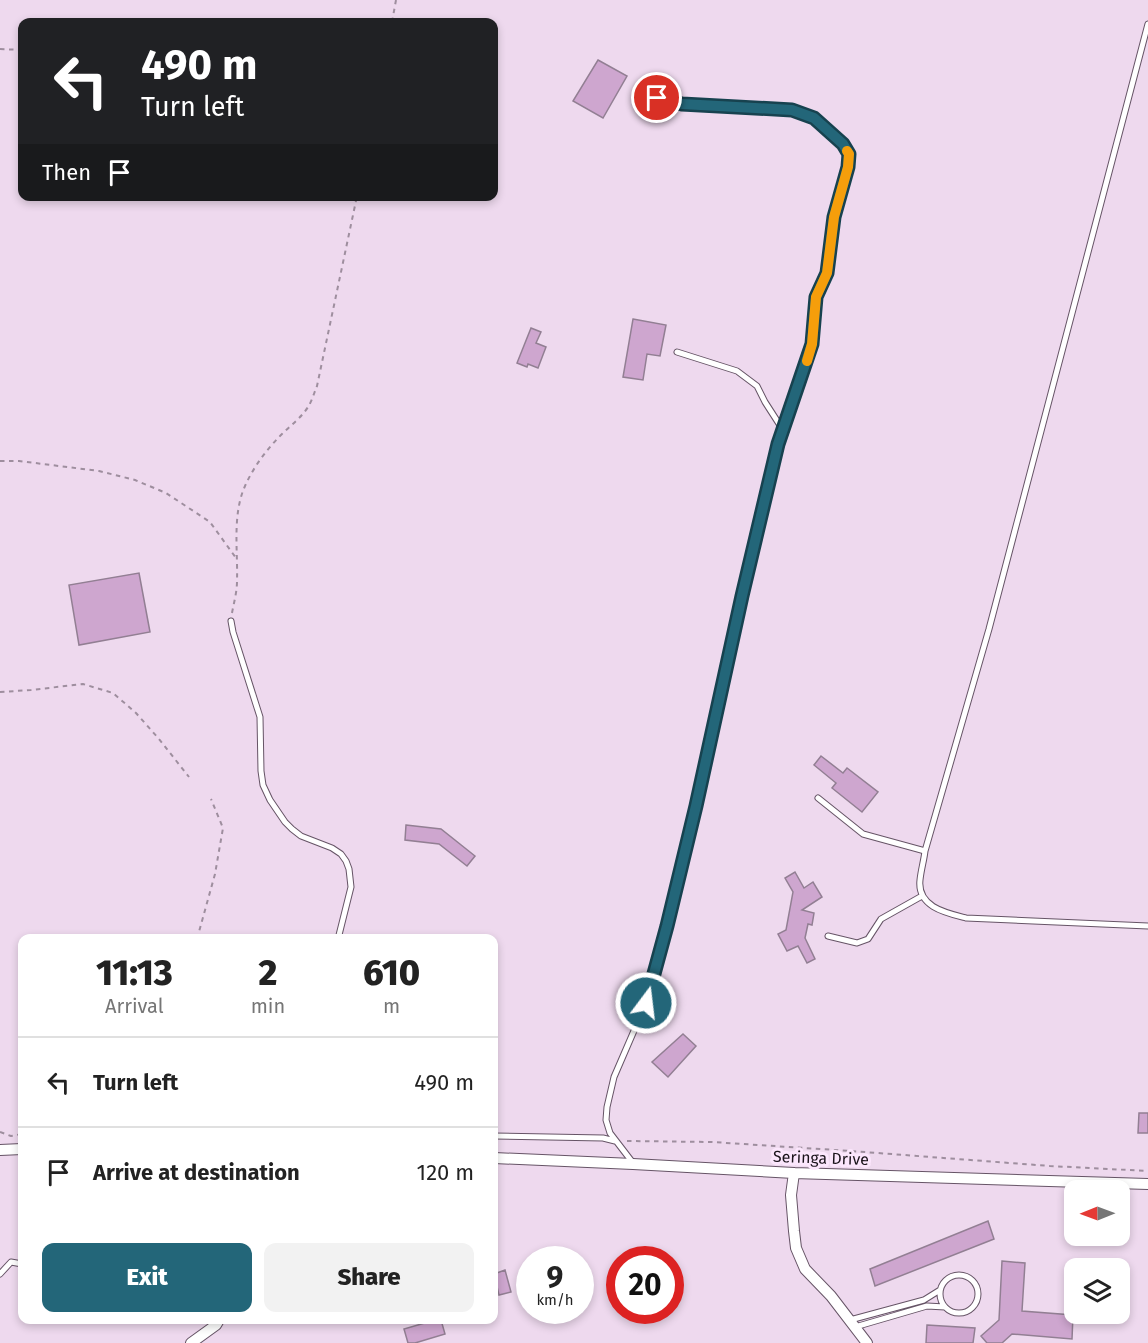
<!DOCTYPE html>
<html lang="en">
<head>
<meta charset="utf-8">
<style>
  :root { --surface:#fff; --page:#f2f2f2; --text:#222; --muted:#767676; --line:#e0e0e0; --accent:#236679 }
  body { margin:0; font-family:"Fira Sans",sans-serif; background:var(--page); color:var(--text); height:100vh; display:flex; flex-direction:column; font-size:22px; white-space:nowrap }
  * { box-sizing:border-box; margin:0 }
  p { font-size:20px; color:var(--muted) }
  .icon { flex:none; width:33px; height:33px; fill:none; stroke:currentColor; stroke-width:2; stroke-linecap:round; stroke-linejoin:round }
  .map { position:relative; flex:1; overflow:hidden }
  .drawer { position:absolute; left:18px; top:934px; width:480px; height:390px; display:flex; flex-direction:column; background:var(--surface); border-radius:12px; box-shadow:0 3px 9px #0003 }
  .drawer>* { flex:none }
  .guide { position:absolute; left:18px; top:18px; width:480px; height:183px; border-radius:12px; box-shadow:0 3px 9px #0003; background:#202124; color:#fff; overflow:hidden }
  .needle { width:39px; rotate:269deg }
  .controls { position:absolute; left:1064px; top:1180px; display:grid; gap:12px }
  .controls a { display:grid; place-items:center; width:66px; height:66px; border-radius:12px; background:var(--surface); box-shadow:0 3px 9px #0003; font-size:30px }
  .speed { position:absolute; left:516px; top:1246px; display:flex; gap:12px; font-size:30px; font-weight:700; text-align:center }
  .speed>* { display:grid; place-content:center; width:78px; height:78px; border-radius:50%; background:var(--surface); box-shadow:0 3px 9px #0003; line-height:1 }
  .speed small { font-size:15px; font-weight:400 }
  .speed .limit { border:9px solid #d22; background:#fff; color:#111 }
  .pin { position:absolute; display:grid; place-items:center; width:51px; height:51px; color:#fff; margin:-26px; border:3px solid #fff; border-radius:50%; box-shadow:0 2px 6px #0007 }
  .me { position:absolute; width:66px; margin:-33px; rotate:15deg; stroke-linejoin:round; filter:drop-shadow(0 0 4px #0008) }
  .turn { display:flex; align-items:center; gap:21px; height:126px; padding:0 24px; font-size:27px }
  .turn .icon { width:78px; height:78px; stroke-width:2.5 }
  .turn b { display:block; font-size:42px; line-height:51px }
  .then { display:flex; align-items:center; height:57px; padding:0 24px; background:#0003; gap:12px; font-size:22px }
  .eta { display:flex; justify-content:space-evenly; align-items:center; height:102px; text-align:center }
  .eta b { font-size:36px; font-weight:800; line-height:42px }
  .action { display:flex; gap:12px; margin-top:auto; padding:12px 24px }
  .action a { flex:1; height:69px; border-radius:12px; background:var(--accent); color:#fff; font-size:24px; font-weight:800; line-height:69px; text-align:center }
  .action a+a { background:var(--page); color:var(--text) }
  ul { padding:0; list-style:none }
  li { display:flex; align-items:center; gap:18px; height:90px; padding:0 24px; border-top:2px solid var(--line) }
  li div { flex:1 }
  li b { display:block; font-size:22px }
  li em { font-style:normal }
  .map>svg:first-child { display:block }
  .building { fill:#cea6cf; stroke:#927f93; stroke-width:1.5 }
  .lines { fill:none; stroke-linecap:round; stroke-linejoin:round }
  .service-casing { stroke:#665466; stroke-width:7 }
  .minor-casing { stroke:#665466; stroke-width:12 }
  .path { stroke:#9e8e9e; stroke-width:2; stroke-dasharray:4.5 4.5; stroke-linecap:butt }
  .service { stroke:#fff; stroke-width:5 }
  .minor { stroke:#fff; stroke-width:10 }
  .route-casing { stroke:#17424f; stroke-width:15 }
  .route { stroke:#236679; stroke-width:10 }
  .slow { stroke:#f59e0b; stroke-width:10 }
  .labels { text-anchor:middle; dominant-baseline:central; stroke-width:6; stroke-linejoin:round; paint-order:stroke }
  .street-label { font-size:16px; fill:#1a131a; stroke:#fbe6fc }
</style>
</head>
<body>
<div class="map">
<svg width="1148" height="1343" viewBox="0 0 1148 1343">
  <rect width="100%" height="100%" fill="#eed9ee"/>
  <path class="building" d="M598,60l29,16 -24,42 -30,-17z
    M633,319l33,6 -6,31 -13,-2 -4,26 -20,-3z
    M531,328l10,4 -5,11 10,4 -8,21 -10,-4 -1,3 -10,-4z
    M139,573l11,59 -71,13 -10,-60z
    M821,756l22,17 4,-5 31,24 -16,20 -30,-24 4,-5 -22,-18z
    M406,825l35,4 34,27 -8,10 -28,-22 -34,-4z
    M795,872l9,16 9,-6 9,15 -20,13 12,3 -2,12 -4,-1 -3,14 10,21 -8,4 -9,-17 -11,5 -9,-17 8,-4 7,-38 -8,-14z
    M683,1034l13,12 -28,31 -16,-15z
    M1139,1113h9v20h-10z
    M988,1221l6,18 -119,47 -5,-17z
    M1002,1261l23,2 -3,48 51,4 -1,24 -60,-5 -10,9h-15l-6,-7 18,-16z
    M505,1270l6,22 -12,3 -5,-21z
    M435,1320h6l4,14 -30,9h-7l-4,-14z
    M927,1325l48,3 -2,15h-47z"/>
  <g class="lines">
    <g class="service-casing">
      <path id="service" d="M1148,24l-159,605 -64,222c-1,9 -4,19 -5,29 -3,27 26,33 46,38l182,8
        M677,352l60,19 20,15 8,16 18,28
        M231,621l2,11 27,85 1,54 2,14 7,15 15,22 7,7 9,7 31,12 9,6 5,7 3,8 2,18 -13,52
        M818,798l45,36 62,17
        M828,936l29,7 11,-4 13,-20 41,-23
        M494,1136l109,2 12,3
        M633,1163l-23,-30 -4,-13 1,-13 7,-30 32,-74 21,-77 112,-482 33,-100 4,-47 11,-24 7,-56 14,-50 1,-13 -6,-10 -29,-26 -22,-8 -110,-6 -25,-6
        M0,1274l11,-12 11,2
        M940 1294a19 19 0 1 1 38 0a19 19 0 1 1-38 0Z
        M850,1320l74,-20 16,-10
        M855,1327l72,-21 18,1"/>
    </g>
    <g class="minor-casing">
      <path id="minor" d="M0,1150l22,-1
        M494,1158l139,6 161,9 354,11
        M794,1173l-3,22 3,36 2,17 9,21 26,27 36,47
        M191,1343l25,-18 3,-5"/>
    </g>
    <path class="path" d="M392,22l4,-22
      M0,49l22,1
      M0,461h19l80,10 36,9 31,13 44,29 26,36
      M232,613c2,-11 5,-21 5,-32 1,-30 -5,-66 8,-95 9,-20 22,-37 37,-52 9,-9 19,-16 26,-27 4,-6 6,-14 9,-21l40,-190
      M0,692l31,-2 52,-6 30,9 23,20 23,26 30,38
      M197,939l18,-65 8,-46 -12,-29
      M0,1132l11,4 11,-2
      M627,1141l85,1 139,9 199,15 98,5
      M845,1165l6,-14"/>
    <use href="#service" class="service"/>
    <use href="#minor" class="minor"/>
  </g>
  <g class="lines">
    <g class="route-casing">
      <path id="route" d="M646,1003l21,-77 29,-120 46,-210 36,-152 34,-100 4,-47 11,-24 7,-56 14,-50 1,-13 -6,-10 -29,-26 -22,-8 -110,-6 -25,-6"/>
    </g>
    <use href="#route" class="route"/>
    <path class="slow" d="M807,361l5,-17 4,-47 11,-24 7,-56 14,-50 1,-13 -2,-3"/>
  </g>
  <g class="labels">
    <g class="street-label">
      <text transform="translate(821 1158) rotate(2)">Seringa Drive</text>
    </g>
  </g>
</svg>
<div class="controls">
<a><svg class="needle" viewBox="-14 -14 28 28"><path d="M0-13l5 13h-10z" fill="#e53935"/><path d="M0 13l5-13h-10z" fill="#767676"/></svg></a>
<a><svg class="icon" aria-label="layers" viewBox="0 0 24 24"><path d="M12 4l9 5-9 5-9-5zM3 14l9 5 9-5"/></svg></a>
</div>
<div class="speed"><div>9<small>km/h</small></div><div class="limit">20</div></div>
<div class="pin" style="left:657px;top:98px;background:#d93025"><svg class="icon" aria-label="arrive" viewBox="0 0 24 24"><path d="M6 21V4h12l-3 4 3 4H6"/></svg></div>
<svg class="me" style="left:646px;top:1003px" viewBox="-20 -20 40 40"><circle r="17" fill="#236679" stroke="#fff" stroke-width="3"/><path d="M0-11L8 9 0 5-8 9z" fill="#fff"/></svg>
<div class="guide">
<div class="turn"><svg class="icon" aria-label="left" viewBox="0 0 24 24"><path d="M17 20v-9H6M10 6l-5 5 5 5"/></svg><div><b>490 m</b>Turn left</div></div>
<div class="then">Then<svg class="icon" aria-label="arrive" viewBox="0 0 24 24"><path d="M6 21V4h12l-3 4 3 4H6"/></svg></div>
</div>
<section class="drawer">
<div class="eta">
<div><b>11:13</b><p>Arrival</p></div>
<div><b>2</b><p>min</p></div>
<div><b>610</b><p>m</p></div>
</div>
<ul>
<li><svg class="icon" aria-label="left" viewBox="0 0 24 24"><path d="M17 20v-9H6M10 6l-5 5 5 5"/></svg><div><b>Turn left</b></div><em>490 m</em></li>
<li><svg class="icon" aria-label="arrive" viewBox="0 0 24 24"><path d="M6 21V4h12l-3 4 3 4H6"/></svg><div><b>Arrive at destination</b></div><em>120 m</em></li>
</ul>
<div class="action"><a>Exit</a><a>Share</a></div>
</section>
</div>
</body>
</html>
